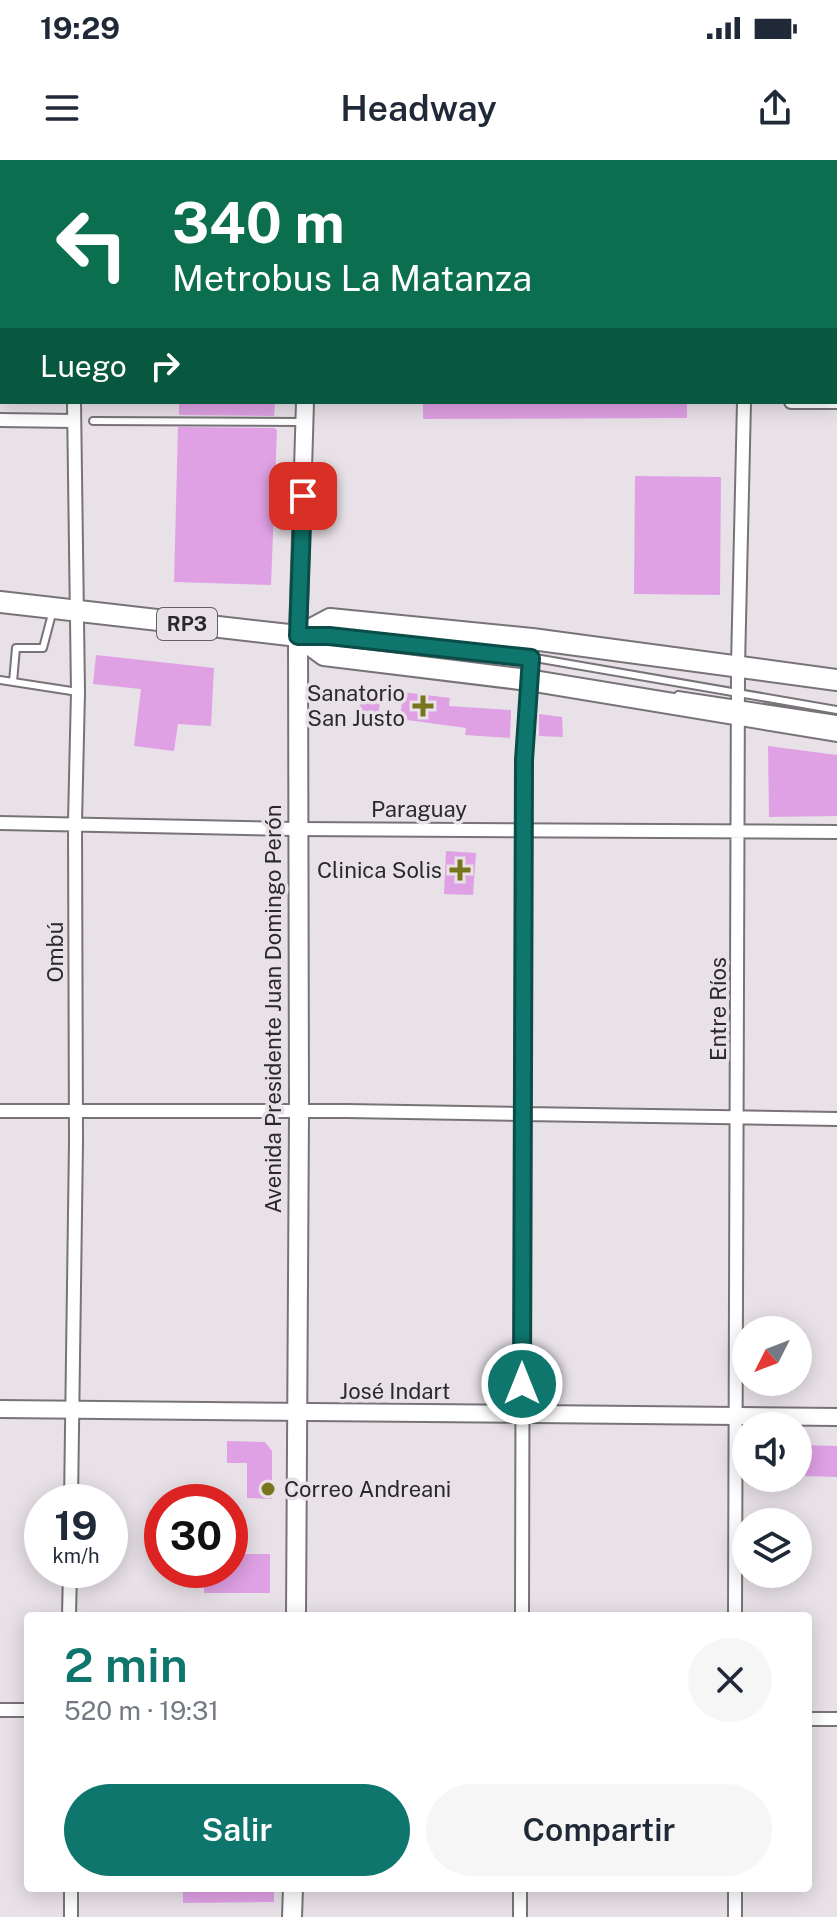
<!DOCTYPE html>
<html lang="es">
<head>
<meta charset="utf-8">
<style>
  :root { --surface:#fff; --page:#f6f6f7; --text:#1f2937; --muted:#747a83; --accent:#0f766e }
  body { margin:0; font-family:"Public Sans",sans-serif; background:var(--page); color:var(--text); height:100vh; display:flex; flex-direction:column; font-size:30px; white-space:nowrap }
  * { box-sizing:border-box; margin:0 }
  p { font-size:26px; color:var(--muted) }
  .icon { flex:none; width:44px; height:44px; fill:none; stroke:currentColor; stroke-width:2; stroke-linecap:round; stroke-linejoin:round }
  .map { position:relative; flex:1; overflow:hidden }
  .side { position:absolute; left:24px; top:1452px; width:788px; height:280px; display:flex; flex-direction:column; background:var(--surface); border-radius:8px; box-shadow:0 4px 20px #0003 }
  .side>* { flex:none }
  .hud { position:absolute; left:0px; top:0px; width:838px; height:244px; box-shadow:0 4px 20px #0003; background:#0b6e4f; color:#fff; overflow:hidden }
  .needle { width:52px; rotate:228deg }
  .controls { position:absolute; left:732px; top:1156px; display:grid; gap:16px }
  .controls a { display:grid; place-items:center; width:80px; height:80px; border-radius:50%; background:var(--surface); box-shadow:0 4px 20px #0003; font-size:40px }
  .speed { position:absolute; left:24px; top:1324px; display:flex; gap:16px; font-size:40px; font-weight:700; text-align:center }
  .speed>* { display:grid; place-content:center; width:104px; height:104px; border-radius:50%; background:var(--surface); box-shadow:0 4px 20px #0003; line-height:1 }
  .speed small { font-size:20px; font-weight:400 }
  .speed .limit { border:12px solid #d22; background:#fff; color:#111 }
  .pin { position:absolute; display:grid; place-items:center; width:68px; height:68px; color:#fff; margin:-34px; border-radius:16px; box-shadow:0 4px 12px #0006 }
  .me { position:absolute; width:88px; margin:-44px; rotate:0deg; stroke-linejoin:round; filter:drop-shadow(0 0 6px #0008) }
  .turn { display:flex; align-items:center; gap:28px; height:168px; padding:0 40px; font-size:36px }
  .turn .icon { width:104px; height:104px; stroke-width:2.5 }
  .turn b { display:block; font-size:56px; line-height:68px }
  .then { display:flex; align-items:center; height:76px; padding:0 40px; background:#0003; gap:16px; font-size:30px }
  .round { display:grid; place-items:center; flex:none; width:84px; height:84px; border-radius:42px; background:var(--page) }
  .overview { display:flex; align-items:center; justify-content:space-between; height:136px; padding:0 40px }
  h1 { font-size:48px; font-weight:600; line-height:60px; color:var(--accent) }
  .primary-button { display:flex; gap:16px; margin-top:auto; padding:16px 40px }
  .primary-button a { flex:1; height:92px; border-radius:48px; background:var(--accent); color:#fff; font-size:32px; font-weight:600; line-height:92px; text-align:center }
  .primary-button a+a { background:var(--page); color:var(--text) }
  .status { display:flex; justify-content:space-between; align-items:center; height:56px; padding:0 40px; background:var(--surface); direction:ltr }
  .status svg { height:22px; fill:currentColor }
  header { display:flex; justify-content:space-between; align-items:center; height:104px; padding:0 40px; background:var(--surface); font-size:36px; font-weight:600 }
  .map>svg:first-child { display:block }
  .building { fill:#dfa1e4 }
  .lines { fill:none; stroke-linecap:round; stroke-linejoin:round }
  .service-casing { stroke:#787378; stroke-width:10 }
  .minor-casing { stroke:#787378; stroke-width:16 }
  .tertiary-casing { stroke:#787378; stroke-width:20 }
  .secondary-casing { stroke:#787378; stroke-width:22 }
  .trunk-casing { stroke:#787378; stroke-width:24 }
  .service { stroke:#fff; stroke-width:6 }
  .minor { stroke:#fff; stroke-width:12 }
  .tertiary { stroke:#fff; stroke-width:16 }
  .secondary { stroke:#fff; stroke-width:18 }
  .trunk { stroke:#fff; stroke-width:20 }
  .route-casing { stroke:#0a4d48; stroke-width:20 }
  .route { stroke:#0f766e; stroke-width:14 }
  .poi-dot { fill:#78761c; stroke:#e8e2e8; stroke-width:3 }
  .labels { text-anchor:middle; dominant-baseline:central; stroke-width:7; stroke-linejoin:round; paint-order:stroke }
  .shield { fill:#e8e2e8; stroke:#636063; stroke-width:2 }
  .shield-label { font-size:20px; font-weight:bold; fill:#2a282a }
  .poi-label { font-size:22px; fill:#2a282a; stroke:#e8e2e8; text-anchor:end }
  .street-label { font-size:22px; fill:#2a282a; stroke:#e8e2e8 }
</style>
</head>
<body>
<div class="status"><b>19:29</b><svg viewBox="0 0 49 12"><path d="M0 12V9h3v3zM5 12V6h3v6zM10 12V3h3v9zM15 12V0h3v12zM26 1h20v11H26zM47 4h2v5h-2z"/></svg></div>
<header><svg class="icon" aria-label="menu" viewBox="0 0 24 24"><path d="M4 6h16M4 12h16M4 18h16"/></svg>Headway<svg class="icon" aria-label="share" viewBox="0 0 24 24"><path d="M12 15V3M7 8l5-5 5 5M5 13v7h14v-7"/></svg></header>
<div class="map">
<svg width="837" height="1757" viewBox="0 0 837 1757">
  <rect width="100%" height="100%" fill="#e8e2e8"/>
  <path class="building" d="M179,242h96l-1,14 -95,-1z
    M423,242h264v16l-264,1z
    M178,267l96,1 3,2 -6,155 -97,-3z
    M635,316l86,1 -1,118 -86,-1z
    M96,495l118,13 -3,58 -33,-2 -4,27 -40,-5 7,-57 -48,-5z
    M362,528l19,2 -3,31 -19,-2z
    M403,532l47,6 -1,8 62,4 -1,28 -45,-3 1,-7 -66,-9z
    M539,554l23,3 1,20 -24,-1z
    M768,586l69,9v61l-68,1z
    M446,691l30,2 -3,42 -29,-1z
    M227,1281l38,1 7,9v48l-25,-1v-35h-20z
    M805,1285l32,1v31l-32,-1z
    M230,1394h40v39h-66v-23h26z
    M183,1728h91v14l-91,1z"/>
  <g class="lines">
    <g class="service-casing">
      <path id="service" d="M93,261l208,1
        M314,476l227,23 296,51
        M0,520l78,12
        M13,522l3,-34h27l10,-38
        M678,535l159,24"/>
    </g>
    <g class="minor-casing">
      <path id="minor" d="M73,0v2
        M744,0v2
        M791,242h46
        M0,260l74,1
        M0,663l297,6 540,3
        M0,951h347l490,8
        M71,1342l5,-360 -1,-320 3,-130 -4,-290
        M69,1456l1,-46
        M522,1456l2,-856 8,-121
        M735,1456l3,-950 6,-264
        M0,1550h28
        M808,1559h29
        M71,1728v29
        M735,1728v29
        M520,1757v-29"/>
    </g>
    <g class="tertiary-casing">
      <path id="tertiary" d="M306,2v-2
        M298,476l7,-234
        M0,1249l837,8"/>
    </g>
    <g class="secondary-casing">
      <path id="secondary" d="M296,1456l3,-504 -1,-476
        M292,1757l1,-29"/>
    </g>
    <g class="trunk-casing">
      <path id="trunk" d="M0,442l298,34 32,-17 202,20 305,41
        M298,476l26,19 204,25 309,51"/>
    </g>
    <use href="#service" class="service"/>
    <use href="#minor" class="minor"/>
    <use href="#tertiary" class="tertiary"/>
    <use href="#secondary" class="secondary"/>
    <use href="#trunk" class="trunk"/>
  </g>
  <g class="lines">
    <g class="route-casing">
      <path id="route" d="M303,336l-5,140h31l202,22 -7,102 -2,624"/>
    </g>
    <use href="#route" class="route"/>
  </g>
  <g class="poi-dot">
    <path d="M419 534h8v8h8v8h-8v8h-8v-8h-8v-8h8z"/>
    <path d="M456 698h8v8h8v8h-8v8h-8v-8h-8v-8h8z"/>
    <circle cx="268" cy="1329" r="8"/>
  </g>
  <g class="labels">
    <rect class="shield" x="157" y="448" width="60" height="32" rx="6"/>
    <g class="shield-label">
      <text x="187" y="464">RP3</text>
    </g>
    <g class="poi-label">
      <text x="405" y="533">Sanatorio<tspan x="405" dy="25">San Justo</tspan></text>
      <text x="442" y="710">Clinica Solis</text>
      <text x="284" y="1329" text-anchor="start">Correo Andreani</text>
    </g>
    <g class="street-label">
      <text x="419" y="649">Paraguay</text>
      <text transform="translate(55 792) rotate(-90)">Ombú</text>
      <text transform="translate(273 849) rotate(-90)">Avenida Presidente Juan Domingo Perón</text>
      <text transform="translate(718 849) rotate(-90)">Entre Ríos</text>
      <text x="395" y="1231">José Indart</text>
    </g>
  </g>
</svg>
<div class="controls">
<a><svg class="needle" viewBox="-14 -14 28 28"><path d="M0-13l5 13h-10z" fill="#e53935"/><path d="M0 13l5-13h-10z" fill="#747a83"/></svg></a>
<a><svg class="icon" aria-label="sound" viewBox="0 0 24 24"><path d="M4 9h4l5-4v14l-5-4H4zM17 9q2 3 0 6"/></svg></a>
<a><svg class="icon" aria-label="layers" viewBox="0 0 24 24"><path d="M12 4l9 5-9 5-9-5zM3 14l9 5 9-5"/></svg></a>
</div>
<div class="speed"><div>19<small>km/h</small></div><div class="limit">30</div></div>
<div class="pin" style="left:303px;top:336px;background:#d93025"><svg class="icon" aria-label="arrive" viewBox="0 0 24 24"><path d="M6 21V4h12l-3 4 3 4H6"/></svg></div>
<svg class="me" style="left:522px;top:1224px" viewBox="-20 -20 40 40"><circle r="17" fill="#0f766e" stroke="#fff" stroke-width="3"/><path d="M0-11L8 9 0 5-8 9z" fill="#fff"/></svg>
<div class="hud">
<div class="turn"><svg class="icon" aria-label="left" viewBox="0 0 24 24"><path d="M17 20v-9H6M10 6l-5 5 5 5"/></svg><div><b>340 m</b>Metrobus La Matanza</div></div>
<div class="then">Luego<svg class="icon" aria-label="right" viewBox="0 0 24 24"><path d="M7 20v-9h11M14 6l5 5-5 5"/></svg></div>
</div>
<section class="side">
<div class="overview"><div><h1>2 min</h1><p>520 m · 19:31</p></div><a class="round"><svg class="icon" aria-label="close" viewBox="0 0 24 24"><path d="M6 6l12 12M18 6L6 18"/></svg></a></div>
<div class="primary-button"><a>Salir</a><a>Compartir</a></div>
</section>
</div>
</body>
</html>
